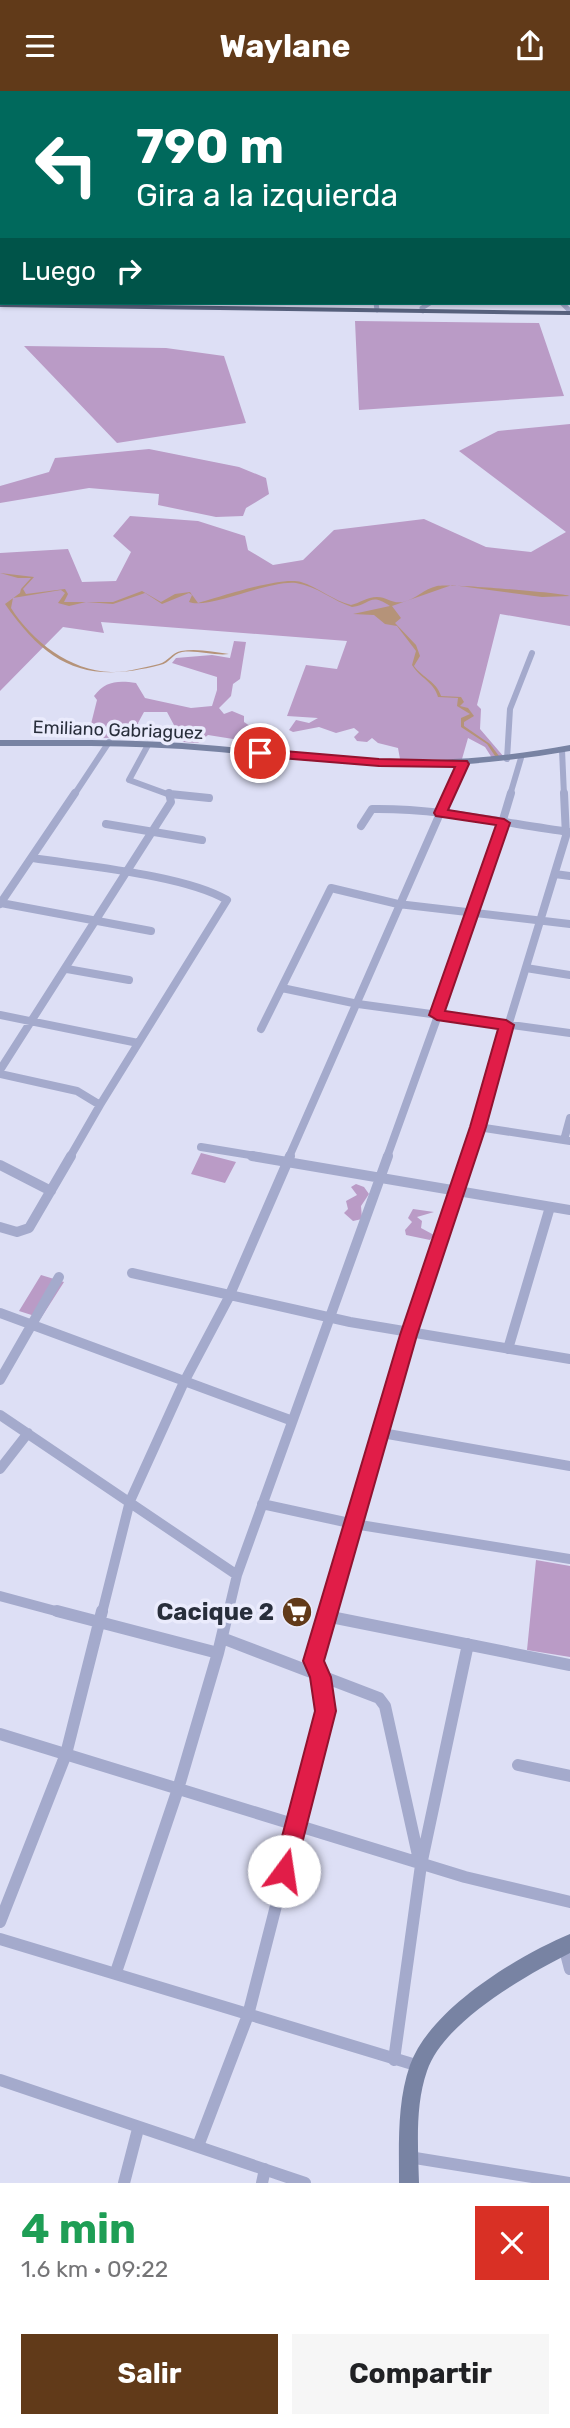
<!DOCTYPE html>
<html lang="es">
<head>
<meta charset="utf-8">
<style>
  :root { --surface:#fff; --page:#f6f6f6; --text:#202124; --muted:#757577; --accent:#613a19 }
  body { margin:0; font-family:Rubik,sans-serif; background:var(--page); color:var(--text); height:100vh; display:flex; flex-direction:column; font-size:26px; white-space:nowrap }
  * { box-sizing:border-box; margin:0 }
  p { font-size:23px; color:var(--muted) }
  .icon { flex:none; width:38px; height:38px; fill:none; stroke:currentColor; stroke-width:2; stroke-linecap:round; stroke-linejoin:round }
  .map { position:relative; height:2092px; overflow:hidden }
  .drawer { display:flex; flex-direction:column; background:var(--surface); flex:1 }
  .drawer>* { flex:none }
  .banner { position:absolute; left:0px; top:0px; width:570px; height:214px; box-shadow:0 2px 5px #0004; background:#00695c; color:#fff; overflow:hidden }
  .pin { position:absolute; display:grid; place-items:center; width:60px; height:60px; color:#fff; margin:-30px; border:4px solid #fff; border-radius:50%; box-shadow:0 2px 7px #0007 }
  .me { position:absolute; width:77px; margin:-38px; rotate:14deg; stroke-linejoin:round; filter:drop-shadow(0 0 5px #0008) }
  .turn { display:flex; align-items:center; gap:24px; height:147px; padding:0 21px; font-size:32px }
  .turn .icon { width:91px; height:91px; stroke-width:2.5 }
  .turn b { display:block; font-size:49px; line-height:60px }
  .then { display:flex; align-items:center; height:66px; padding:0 21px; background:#0003; gap:14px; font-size:26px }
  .round { display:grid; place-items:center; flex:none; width:74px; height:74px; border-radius:0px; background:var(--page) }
  .head { display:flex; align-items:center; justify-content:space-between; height:119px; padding:0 21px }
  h1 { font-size:42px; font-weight:700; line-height:52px; color:#1e9e55 }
  .button { display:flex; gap:14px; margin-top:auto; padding:14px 21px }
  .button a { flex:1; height:80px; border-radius:0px; background:var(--accent); color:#fff; font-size:28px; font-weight:700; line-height:80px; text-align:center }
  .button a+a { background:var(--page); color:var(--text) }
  header { display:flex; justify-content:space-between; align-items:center; height:91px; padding:0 21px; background:var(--accent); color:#fff; font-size:32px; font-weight:700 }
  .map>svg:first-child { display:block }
  .green { fill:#ba9bc6 }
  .water { fill:#b59379 }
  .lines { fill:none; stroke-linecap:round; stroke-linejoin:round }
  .minor-far5 { stroke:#a4aacc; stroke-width:4.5 }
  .minor-far4 { stroke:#a4aacc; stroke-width:5 }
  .minor-far3 { stroke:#a4aacc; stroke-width:6 }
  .minor-far2 { stroke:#a4aacc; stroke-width:8 }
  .minor-far1 { stroke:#a4aacc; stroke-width:10 }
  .minor { stroke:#a4aacc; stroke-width:12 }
  .secondary { fill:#7883a3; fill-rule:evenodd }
  .primary { fill:#58627e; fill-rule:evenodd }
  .route { fill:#e11d48; stroke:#92132f; stroke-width:2 }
  .labels { text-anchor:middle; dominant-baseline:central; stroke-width:7; stroke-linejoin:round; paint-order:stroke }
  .far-street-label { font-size:18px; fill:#282e3b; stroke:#eaebfc }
  .near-poi-label { font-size:24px; font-weight:bold; fill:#282e3b; stroke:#eaebfc; text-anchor:end }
</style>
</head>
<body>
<header><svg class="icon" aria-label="menu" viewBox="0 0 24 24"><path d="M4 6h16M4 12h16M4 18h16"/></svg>Waylane<svg class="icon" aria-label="share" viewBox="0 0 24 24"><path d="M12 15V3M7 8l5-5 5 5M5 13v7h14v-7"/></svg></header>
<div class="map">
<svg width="570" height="2092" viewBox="0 0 570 2092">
  <rect width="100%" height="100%" fill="#dddff5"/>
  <path class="green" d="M355,230l184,2 25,73 -205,14z
    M24,255l142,2 58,8 22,67 -129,20z
    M570,333v202l-70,-12 -23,91 4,4 -1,20 24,28 -12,1 -7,-11 -17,-9 -6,21h-62l-2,-11 -20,-5 -6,-5 -5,4 -10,-1 -3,-4 5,-5 -5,-4 -18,5 -17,-6 -26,5 -4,-2 7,-10 13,3 9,-5 -31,-2 19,-51 31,4 10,-28 -246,-19 3,11 -41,-6 -63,64v-138l68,-4 14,33 34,-1 15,-29 -18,-16 17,-20 68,5 47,15 3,14 25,15 30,-5 31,-30 90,-11 62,28 45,5 35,-20 -107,-81 39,-20z
    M149,358l90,18 27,11 3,16 -23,14 -3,8 -27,1 -58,-12 1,-11 -70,-6 -89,15v-17l49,-14 6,-14z
    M234,550l12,1 -6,37 -7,5 -2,12 -12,12 5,6 8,-3 12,5v6l6,4 10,-3 7,13 -15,6 -44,-7 -10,8 -15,-1 -16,-30h-23l-6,11 1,5 -8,9 -27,1 -15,-6 8,-32 -3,-4c11,-15 24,-16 42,-13l9,15 46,10 21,-2 5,-16v-13l-45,-14 4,-5 36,-3 18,3z
    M201,1062l35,9 -11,21 -34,-9z
    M356,1093l8,3 5,7 -8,12 1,13 -9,2 -9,-8 4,-4 -2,-8 11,-6 -6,-8z
    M413,1118l21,3 -17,5 5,4 -1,7 13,7 -4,5 -24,-5 -1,-5 7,-8 -4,-4z
    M41,1184l23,7 -23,36 -22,-7z
    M536,1469l34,6v91l-43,-7z"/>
  <path class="water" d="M0,482l34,4 -11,12 3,5 39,-5 3,5 -4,8h49l29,-11 19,11 14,-8 15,-2 8,11c22,-6 83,-27 103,-21 17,5 33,19 50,23 9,-2 16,-8 26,-8 10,0 15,7 26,5 13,-3 21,-13 34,-16 10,-3 124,7 133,10l-28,1 -90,-12 -60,21 9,12 -6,5 21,22 4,11 -6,10c9,12 23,16 27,30l20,1 3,5 -4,4 8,2 6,8 -10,6v4l26,18 9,12h-4l-8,-12 -26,-17v-9l9,-4 -13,-8 1,-8 -20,-1c-4,-15 -18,-19 -26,-32l4,-14 -19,-25 -12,-2 -11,-9 -21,-1 37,-8c-21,-14 -19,-1 -38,1 -19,-6 -35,-21 -56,-24 -28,-3 -88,27 -107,19l3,-7 -3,-2 -27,11 -17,-11 -32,11 -27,-2 -17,4 -11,-3 7,-10 -4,-3 -48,8 -2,10c21,33 59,63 100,64 14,1 34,-5 48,-8 10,-3 12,-11 22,-13 16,-3 33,1 48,3 -14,2 -31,-4 -47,-2 -10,2 -12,11 -22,13 -74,19 -112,1 -155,-61l15,-11 1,-4 10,-11h-13z"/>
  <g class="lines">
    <path class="minor-far5" d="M163,1l75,1"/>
    <path class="minor-far4" d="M376,212l1,7
      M562,212l8,8
      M423,220l-1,-3 8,-5"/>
    <path class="minor-far3" d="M148,654l-19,35 41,15
      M562,659l2,45
      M507,668l3,-50 22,-56
      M170,703l7,1
      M74,704l35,-53
      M448,704l14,-31
      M510,704l11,-37"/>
    <path class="minor-far2" d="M170,703l39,4
      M106,733l96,16
      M361,735l11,-17c67,-1 132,14 198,23
      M33,767c51,8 152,17 194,42l-127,205
      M555,783l15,2
      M1,812l150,28
      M0,813l75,-111
      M526,877l44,7
      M67,878l62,11
      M282,897l76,16 212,29
      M0,924l138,28
      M261,938l70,-141 67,16 172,20
      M0,979l171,-268 -2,-9
      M0,983l77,17 23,14 -30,52
      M478,1036l92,14
      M564,1049l6,-22
      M201,1056l61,10
      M289,1066l160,-364
      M387,1066l88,-244 36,-120
      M468,1066l98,-321 -2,-43"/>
    <path class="minor-far1" d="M252,1065l318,54
      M0,1074l51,26
      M0,1136l17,5 12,-4 42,-72
      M132,1182l218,49 220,37
      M0,1222l290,107
      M508,1258l42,-142
      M0,1289l59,-103
      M0,1324l237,160
      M382,1342l188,33
      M0,1378l28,-36
      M262,1413l92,20 216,35
      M0,1505l63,17
      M102,1522l28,-112 54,-119 44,-83 62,-143
      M228,1522l9,-38 151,-419
      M328,1522l81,-278 59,-179"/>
    <path class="minor" d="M57,1520l161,42 10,-42
      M326,1525l244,49
      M222,1547l157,60 6,8 34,154
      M0,1643l465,143 105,25
      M518,1674l52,11
      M0,1831l66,-168 36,-143
      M0,1848l419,127
      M564,1855l6,23
      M116,1881l62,-183 40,-136
      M394,1969l27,-195 47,-221
      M0,1989l305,103
      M198,2055l50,-131 78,-304 -12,-50 15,-50
      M409,2066l160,26
      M124,2092l14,-54
      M262,2092l3,-14"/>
    <path class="secondary" d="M0,649c60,0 121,-1 182,3 81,6 163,18 245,17 48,-1 95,-6 143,-15v6c-48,8 -95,14 -143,15 -82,1 -164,-11 -245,-17 -61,-4 -122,-3 -182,-3z
      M570,1843v19c-45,23 -126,68 -143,118 -12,34 -9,76 -8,112h-20c0,-39 -2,-81 11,-118 20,-56 107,-109 160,-131z"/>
    <path class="primary" d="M0,212l570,8v4l-570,-8z"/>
  </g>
  <path class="route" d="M260,658l119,10 88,2 2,3 -21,46 56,9 6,4 -65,188 61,9 8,5 -28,102 -69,208 -93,326 7,16 5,34 -41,160 -3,8 -8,3 -8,-3 -3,-8 42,-160 -5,-34 -7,-16 97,-326 70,-208 28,-98 -61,-9 -8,-5 67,-190 -60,-9 -2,-3 21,-46 -76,-1 -123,-10 -2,-3z"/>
  <defs>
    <g id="supermarket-disc" transform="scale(1.575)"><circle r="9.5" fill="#613a19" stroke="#eaebfc"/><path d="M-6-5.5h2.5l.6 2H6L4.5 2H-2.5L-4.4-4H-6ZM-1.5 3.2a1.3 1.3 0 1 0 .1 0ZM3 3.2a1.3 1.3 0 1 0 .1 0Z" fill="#fff"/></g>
  </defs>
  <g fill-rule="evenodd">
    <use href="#supermarket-disc" x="297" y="1521"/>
  </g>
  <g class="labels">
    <g class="far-street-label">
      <text transform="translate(118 639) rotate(2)">Emiliano Gabriaguez</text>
    </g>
    <g class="near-poi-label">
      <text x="274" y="1521">Cacique 2</text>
    </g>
  </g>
</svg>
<div class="pin" style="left:260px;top:662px;background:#d93025"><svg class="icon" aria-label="arrive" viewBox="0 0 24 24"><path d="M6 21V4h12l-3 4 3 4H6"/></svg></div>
<svg class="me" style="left:284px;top:1780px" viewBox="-20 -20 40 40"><circle r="19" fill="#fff"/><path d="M0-13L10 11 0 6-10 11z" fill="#e11d48"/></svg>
<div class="banner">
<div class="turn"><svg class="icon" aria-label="left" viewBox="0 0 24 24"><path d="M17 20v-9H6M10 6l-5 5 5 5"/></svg><div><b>790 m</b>Gira a la izquierda</div></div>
<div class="then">Luego<svg class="icon" aria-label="right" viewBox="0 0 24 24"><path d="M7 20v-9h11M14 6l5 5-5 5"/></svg></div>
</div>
</div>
<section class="drawer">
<div class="head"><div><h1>4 min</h1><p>1.6 km · 09:22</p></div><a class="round" style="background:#d93025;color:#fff"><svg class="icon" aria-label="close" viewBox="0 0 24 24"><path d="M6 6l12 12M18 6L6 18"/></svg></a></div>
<div class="button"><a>Salir</a><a>Compartir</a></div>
</section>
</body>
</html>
